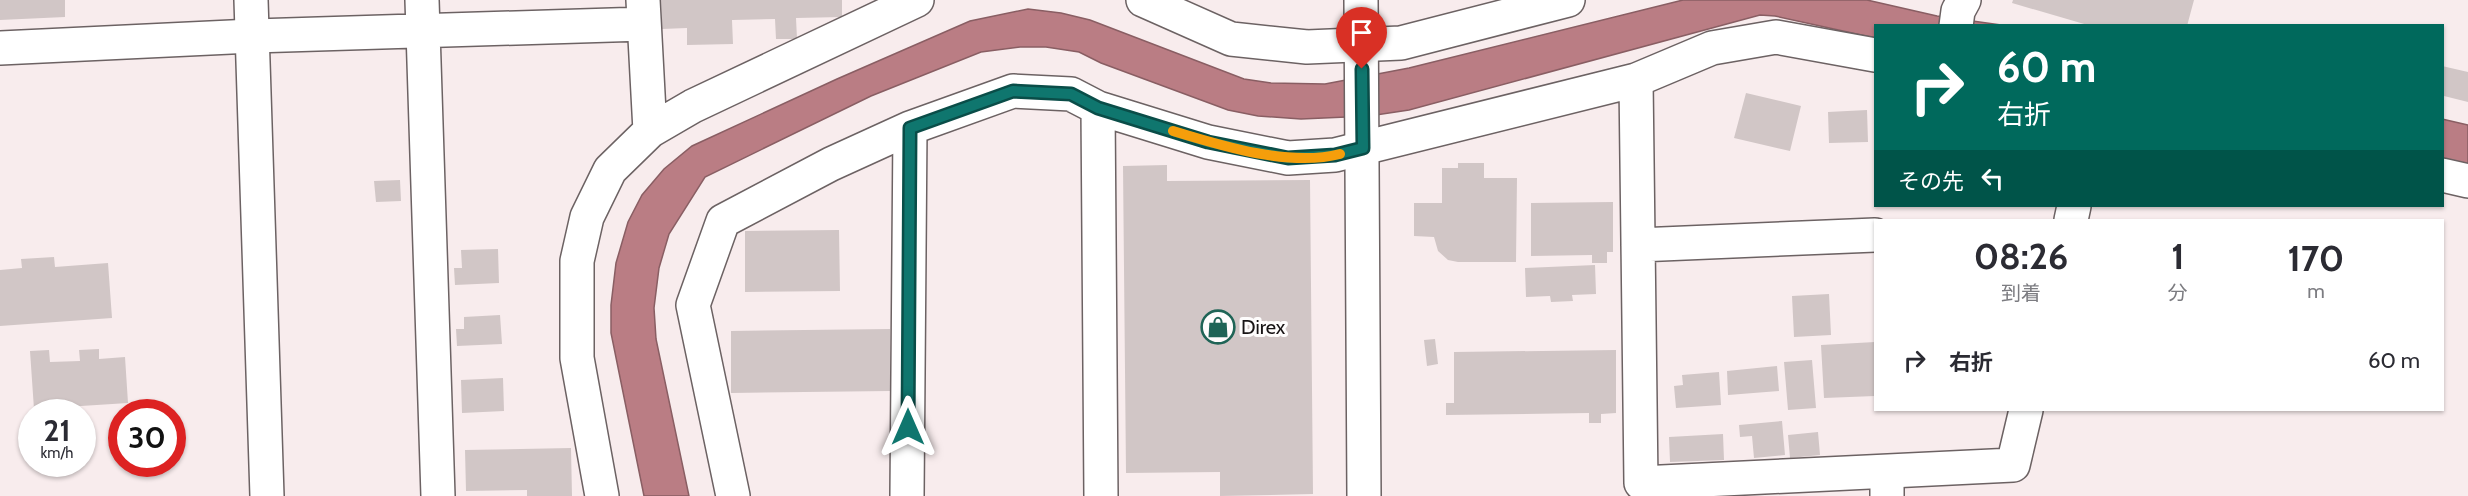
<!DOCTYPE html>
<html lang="ja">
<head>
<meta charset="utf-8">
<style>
  :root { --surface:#fff; --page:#f7f7f7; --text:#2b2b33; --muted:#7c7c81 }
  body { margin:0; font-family:Cabin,"Noto Sans JP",sans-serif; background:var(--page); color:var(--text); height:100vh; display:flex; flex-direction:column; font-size:22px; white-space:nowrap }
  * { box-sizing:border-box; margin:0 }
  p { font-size:20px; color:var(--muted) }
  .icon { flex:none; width:33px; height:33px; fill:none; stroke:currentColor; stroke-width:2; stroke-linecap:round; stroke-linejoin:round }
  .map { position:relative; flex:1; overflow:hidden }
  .panel { position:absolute; left:1874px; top:219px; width:570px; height:192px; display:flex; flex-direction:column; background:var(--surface); border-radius:0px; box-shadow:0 2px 4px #0004 }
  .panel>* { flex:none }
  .top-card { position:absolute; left:1874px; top:24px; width:570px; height:183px; border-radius:0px; box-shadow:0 2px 4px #0004; background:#00695c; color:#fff; overflow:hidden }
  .speed { position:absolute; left:18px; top:399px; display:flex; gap:12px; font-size:30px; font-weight:700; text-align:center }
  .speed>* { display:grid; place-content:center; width:78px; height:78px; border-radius:50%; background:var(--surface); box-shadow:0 2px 4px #0004; line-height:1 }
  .speed small { font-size:15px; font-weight:400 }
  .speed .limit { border:9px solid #d22; background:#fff; color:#111 }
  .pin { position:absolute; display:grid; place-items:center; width:51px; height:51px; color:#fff; margin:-62px -26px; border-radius:50% 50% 50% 0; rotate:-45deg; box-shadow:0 0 6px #0007 }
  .pin .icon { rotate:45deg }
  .me { position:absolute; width:66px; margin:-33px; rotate:0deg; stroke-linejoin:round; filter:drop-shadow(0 0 4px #0008) }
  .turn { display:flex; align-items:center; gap:21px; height:126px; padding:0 24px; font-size:27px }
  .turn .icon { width:78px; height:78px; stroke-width:2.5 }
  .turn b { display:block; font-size:42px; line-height:51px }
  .then { display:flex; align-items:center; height:57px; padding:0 24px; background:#0003; gap:12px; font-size:22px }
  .eta { display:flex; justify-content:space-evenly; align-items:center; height:102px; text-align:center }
  .eta b { font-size:36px; font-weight:700; line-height:42px }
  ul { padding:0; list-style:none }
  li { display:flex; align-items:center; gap:18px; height:78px; padding:0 24px }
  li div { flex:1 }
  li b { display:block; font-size:22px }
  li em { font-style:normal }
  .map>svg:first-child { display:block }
  .water { fill:#ba7d84; stroke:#895e63; stroke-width:1.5 }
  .building { fill:#d1c6c6 }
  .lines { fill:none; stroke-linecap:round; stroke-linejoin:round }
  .minor-casing { stroke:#6c6263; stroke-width:36 }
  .tertiary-casing { stroke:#6c6263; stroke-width:36 }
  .minor { stroke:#fff; stroke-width:33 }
  .tertiary { stroke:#fff; stroke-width:33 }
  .route-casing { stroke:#0a4d48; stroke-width:15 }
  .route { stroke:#0f766e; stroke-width:10 }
  .slow { stroke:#f59e0b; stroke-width:10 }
  .labels { text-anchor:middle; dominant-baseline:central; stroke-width:6; stroke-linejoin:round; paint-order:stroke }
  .poi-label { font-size:20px; fill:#181415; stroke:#fefcfc; text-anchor:start }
</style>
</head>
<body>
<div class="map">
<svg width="2468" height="496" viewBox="0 0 2468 496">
  <rect width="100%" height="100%" fill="#f8eced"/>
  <path class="water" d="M1683,0h184l70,16 64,9 -126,1v12l-100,-22 -15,-1 -351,95 -40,6 -68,3 -43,-3 -30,-6 -127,-47 -22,-11 -33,-5h-26l-39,5 -110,44 -166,81 -36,57 -10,34 -5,40 2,31 33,157h-45l-33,-163v-28l5,-42 12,-41 14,-27 22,-26 28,-23 145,-67 133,-58 58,-12 33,4 29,7 154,59 27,4 54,1 84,-16z
    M2442,119l26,6v39l-26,-5z"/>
  <path class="building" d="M0,0h65v17l-65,3z
    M661,0h181v17l-46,1 1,21h-21l-1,-20 -43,1 1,24 -46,1v-17l-25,1z
    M2013,0h181l-7,26h-96l-79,-23z
    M2442,66l26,6v30l-24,-6 -2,7z
    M1746,93l55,13 -11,45 -56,-13z
    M1867,110l1,32 -39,1 -1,-31z
    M1458,163h26v15h33l-1,84h-58l-10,-2 -10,-9 -4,-14 -20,-1v-33h28v-35h16z
    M1167,165v16l143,-1 3,314 -93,2v-24l-94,1 -3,-307z
    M400,180l1,21 -25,1 -2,-21z
    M1613,202v50h-6v11h-15v-8l-61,1v-53z
    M839,230l1,61 -95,1v-61z
    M498,249l1,34 -44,2 -1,-17h8l-1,-18z
    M54,257l1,10 53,-4 4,55 -112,8v-56l22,-2 -1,-9z
    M1595,265l1,29 -24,1 1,6 -22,1 -1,-6 -24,1 -1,-29z
    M1829,294l2,41 -37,2 -2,-41z
    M500,315l2,29 -45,2 -1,-17h8v-12z
    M890,329v62l-159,2v-62z
    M1435,339l3,25 -11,2 -3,-26z
    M1875,342v54l-51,2 -3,-53z
    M99,349v10l26,-2 3,46 -94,6 -4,-58 19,-1 1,12 30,-1 -1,-11z
    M1616,350v63l-15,1v9h-12v-10l-143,2v-12h8v-51z
    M1812,360l4,48 -28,2 -4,-48z
    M1777,366l2,25 -51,4 -1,-24z
    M1719,372l2,33 -45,3 -2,-22 9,-1 -1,-10z
    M503,378l1,33 -42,2 -1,-33z
    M1782,421l3,34 -31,3 -2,-22 -12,1 -1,-12z
    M1818,432l2,23 -30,3 -2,-23z
    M1723,434l1,26 -54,2 -1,-25z
    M571,448l1,48h-45v-6l-61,1 -1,-41z"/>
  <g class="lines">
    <g class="minor-casing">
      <path id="minor" d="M422,0l16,496
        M643,0l7,131
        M1143,0l88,39 76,8 94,-4 167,-43
        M1956,26l2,-15 6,-11
        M0,48l252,-12 392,-12
        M1636,80l5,403 372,-18 13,-55
        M1098,108l3,388
        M2442,175l26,6
        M2071,220l3,-14
        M1638,245l237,-10
        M602,496l-25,-138v-97l10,-44 23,-47 40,-39 43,-25 224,-106
        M733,496l-40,-191 30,-84 108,-57 79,-36 103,-37 58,3 27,14 110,34 80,16 47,-3 301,-75 76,-32 64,-11 99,18
        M907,496l3,-368"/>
    </g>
    <g class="tertiary-casing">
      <path id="tertiary" d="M251,0l16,496
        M1361,0l3,496
        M1887,472v24"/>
    </g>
    <use href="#minor" class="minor"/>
    <use href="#tertiary" class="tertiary"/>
  </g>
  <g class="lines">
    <g class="route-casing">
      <path id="route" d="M908,427l2,-299 103,-37 58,3 27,14 110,34 80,16 47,-3 28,-7 -1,-79"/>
    </g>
    <use href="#route" class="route"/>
    <path class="slow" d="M1173,131c49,15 116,36 167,23"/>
  </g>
  <defs>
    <g id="shop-ring" transform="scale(1.725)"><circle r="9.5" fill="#fefcfc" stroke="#1f6456" stroke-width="1.5"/><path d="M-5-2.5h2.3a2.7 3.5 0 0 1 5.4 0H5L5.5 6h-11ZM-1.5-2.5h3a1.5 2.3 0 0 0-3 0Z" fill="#1f6456"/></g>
  </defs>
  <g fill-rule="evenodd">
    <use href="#shop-ring" x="1218" y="327"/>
  </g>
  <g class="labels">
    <g class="poi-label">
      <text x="1241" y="327">Direx</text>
    </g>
  </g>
</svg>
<div class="speed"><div>21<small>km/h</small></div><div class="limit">30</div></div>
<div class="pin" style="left:1362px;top:69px;background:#d93025"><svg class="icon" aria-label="arrive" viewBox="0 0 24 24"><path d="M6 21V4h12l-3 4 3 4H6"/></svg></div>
<svg class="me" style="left:908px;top:427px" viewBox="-20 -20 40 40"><path d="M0-17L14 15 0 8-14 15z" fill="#0f766e" stroke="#fff" stroke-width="4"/></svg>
<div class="top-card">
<div class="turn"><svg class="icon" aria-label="right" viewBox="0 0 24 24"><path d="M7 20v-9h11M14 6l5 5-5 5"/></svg><div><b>60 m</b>右折</div></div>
<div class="then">その先<svg class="icon" aria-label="left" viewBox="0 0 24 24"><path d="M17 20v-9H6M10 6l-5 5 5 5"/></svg></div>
</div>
<section class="panel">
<div class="eta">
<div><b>08:26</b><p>到着</p></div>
<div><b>1</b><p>分</p></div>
<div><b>170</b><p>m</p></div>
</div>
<ul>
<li><svg class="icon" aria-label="right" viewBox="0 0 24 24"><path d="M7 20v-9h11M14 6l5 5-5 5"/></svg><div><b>右折</b></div><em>60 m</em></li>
</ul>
</section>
</div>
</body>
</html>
